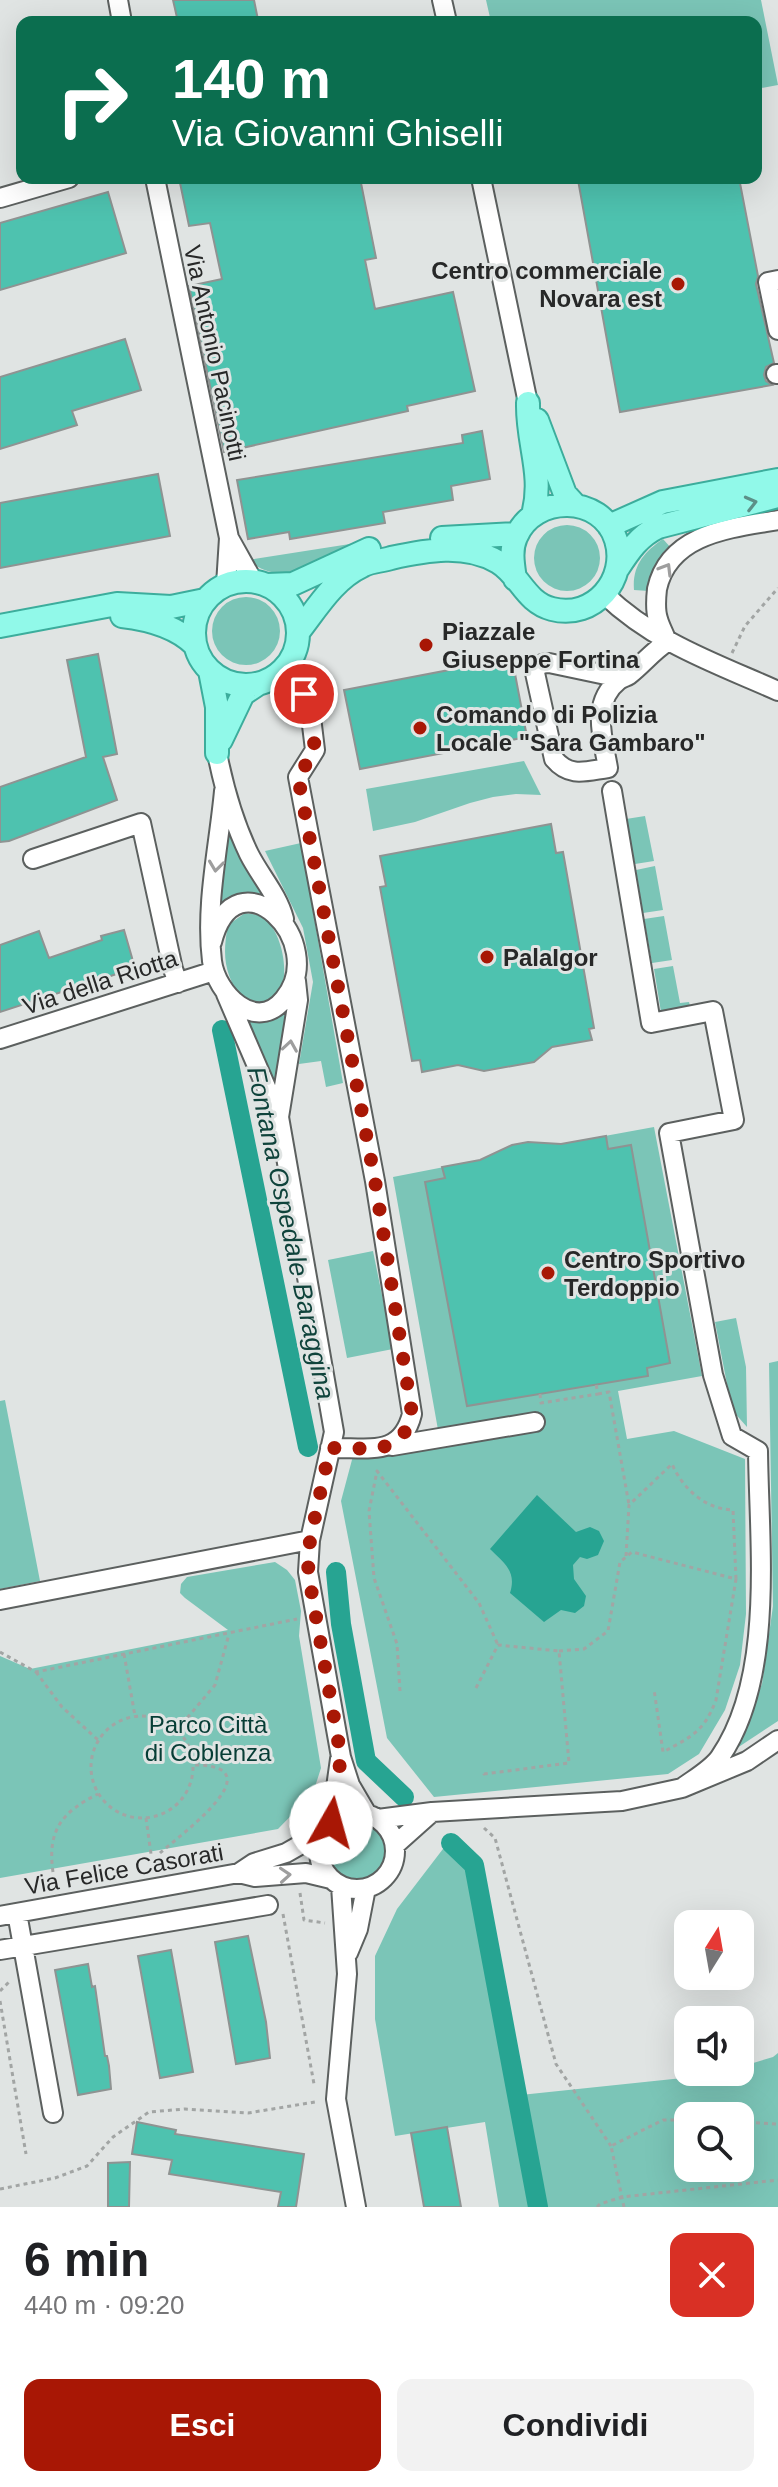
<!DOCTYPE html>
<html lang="it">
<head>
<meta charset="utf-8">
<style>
  :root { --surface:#fff; --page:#f2f2f2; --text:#202124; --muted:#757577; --accent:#a81705 }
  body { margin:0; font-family:Helvetica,sans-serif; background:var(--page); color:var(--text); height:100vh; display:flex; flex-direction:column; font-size:30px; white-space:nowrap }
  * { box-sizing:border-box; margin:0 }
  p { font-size:26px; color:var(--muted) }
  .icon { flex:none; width:44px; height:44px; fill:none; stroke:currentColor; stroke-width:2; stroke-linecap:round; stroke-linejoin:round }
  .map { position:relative; height:2207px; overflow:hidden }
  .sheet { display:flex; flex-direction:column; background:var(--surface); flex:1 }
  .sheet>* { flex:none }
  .top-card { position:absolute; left:16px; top:16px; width:746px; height:168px; border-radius:16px; box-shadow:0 8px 32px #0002; background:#0b6e4f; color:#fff; overflow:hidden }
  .needle { width:52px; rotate:11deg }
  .controls { position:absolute; left:674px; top:1910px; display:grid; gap:16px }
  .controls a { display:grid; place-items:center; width:80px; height:80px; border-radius:16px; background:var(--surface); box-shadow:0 8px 32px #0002; font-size:40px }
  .pin { position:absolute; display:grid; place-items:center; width:68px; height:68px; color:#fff; margin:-34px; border:4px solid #fff; border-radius:50%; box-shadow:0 2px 8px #0007 }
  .me { position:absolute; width:88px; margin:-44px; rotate:7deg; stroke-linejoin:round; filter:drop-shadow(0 0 6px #0008) }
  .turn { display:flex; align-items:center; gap:28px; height:168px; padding:0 24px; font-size:36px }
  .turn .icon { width:104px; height:104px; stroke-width:2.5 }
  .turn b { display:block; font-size:56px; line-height:68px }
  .round { display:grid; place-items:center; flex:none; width:84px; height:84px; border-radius:16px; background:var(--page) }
  .overview { display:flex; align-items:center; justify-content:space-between; height:136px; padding:0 24px }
  h1 { font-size:48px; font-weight:700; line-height:60px }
  .primary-button { display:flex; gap:16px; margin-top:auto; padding:16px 24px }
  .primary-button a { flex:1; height:92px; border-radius:16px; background:var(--accent); color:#fff; font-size:32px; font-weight:700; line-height:92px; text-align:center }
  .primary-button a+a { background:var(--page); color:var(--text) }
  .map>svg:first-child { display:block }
  .green { fill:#7bc5b7; fill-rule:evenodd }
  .water { fill:#27a492 }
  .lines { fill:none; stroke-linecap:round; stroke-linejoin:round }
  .canal { stroke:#27a492; stroke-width:20 }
  .building { fill:#4ec2af; stroke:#8f9392; stroke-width:2 }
  .minor-casing { stroke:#5c605f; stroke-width:22 }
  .major-casing { stroke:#3cad9c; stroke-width:26 }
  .path { stroke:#a2a5a4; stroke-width:3; stroke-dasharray:4 4; stroke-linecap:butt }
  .minor { stroke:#fff; stroke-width:18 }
  .major { stroke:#91f9e9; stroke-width:22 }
  .oneway { stroke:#5c9088 }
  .oneway2 { stroke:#9e9e9e }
  .route { stroke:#a81705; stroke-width:14; stroke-dasharray:0 25.2 }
  .poi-dot { fill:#a81705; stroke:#e0e4e3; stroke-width:3 }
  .labels { text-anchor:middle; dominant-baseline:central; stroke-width:6; stroke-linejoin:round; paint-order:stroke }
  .poi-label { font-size:24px; font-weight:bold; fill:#272828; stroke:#e0e4e3; text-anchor:start }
  .street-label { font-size:24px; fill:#272828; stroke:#e0e4e3 }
  .park-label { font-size:24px; fill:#063d35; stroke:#e0e4e3 }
  .water-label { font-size:26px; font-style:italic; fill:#0f433b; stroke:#e0e4e3 }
</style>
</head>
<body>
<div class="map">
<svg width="778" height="2207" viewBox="0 0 778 2207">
  <rect width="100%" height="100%" fill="#e0e4e3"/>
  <path class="green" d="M486,0h275l17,85 -22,4v-67h-265z
    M534 558a33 33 0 1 1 66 0a33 33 0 1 1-66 0Z
    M663,539l8,9 -22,43 -15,-1c-2,-24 10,-38 29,-51z
    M369,541c-37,18 -82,51 -121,19z
    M212 631a34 34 0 1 1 68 0a34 34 0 1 1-68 0Z
    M524,761l17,34 -25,-1 -23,3 -23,6 -55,19 -42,9 -7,-42z
    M227,815l43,87c-25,-10 -34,-10 -54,10l10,-61z
    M645,816l9,45 -19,3 -9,-45z
    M301,843l42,240 -17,4 -5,-26 -22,3 14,-82 -10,-54 -38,-77z
    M655,866l8,44 -20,3 -7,-43z
    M245,913c6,1 12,1 18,4 22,15 34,81 0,87 -6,0 -14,-2 -19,-2 -20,-27 -22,-46 -16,-77z
    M664,916l8,44 -20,3 -8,-44z
    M673,966l7,37 9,-1 1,4 -29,6 -7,-43z
    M293,1003l-14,98 -40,-87c22,8 37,9 54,-11z
    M654,1127l48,249 -84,15 9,48 47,-8 71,28 1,155 -6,51 -15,45 -26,44 -31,20 -234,23 -47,-59 -46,-237 12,-45 87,-15 -47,-264 87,-17 32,-15 16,-3 33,2z
    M373,1251l20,98 -46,9 -19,-98z
    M736,1318l10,49 1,60 -15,-17 -17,-88z
    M778,1361v360l-44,29 28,-66 11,-78 -4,-243z
    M5,1400l35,181 -40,8v-188z
    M275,1562l12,8 8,10 6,31 -2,25 22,132 -8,25 -35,36 -278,49v-222l30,13 198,-39 -43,-32 -5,-5 1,-9 6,-7z
    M329 1850a30 30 0 1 1 60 0a30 30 0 1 1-60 0Z
    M446,1845l31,35 34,216 229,-24v-5l33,-10 5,-4v154h-279l-14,-85 -90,14 -20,-117v-63l22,-47zM688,2116h52v52h-52z"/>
  <path class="water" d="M537,1495l39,37 14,-5 9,4 5,10 -6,14 -11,4 -7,-2 -7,8 1,14 12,17 -2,10 -9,7 -14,-3 -17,12 -34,-29c7,-22 -6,-30 -20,-44z"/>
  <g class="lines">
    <path class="canal" d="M222,1030l86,417
      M336,1572l5,52 25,137 38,36
      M451,1843l23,22 64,342"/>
  </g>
  <path class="building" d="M173,0h81l4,20 -11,2h-69z
    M179,178h181l16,80 -11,2 10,49 78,-17 22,99 -68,15 1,5 -184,41 -35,-166 33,-7 -12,-56 -21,3z
    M587,178h152l19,98 -2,8 18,79 -8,4 -2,8 2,6 6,4 -152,27 -42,-232z
    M108,192l18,61 -126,37v-67z
    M125,339l16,51 -69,21 5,14 -77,24v-72z
    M482,431l8,48 -39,7 2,14 -70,12 2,11 -95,16 -1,-7 -41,7 -11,-59 226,-37 -1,-8z
    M158,474l12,62 -170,32v-65z
    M98,654l19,100 -14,3 14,43 -108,41 -9,1v-55l86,-30 -19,-97z
    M512,658l15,79 -167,32 -16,-79z
    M551,824l5,29 7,-1 31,176 -5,1 3,11 -40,7 -18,15 -50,9 -26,-6 -36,7 -2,-12 -8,1 -32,-174 6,-1 -6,-30z
    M124,930l11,38 -135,44v-67l39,-14 10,27 53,-18 -1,-4z
    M606,1136l2,13 23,-4 39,218 -23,5 1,8 -181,30 -42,-224 20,-4 -3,-11 38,-7 32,-15 16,-3 33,2z
    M248,1936l18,86 4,36 -34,6 -21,-122z
    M171,1950l22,122 -33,6 -22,-122z
    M88,1964l4,23 3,-1 10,70h2l2,10 2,23 -33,6 -23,-125z
    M137,2122l39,8 -1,4 129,20 -8,53h-18l3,-15 -112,-18 3,-14 -40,-6z
    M447,2127l14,80h-37l-13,-74z
    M130,2162l-1,45h-21v-44z"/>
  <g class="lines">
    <g class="minor-casing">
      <path id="minor" d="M118,0l4,22
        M442,0l5,22
        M155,178l74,360 -3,47
        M481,178l47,225
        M0,198l69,-20
        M778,280l-10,2 10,48
        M776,374h2
        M229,538l24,43
        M604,594c51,49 111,69 174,97
        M620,678l-71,-15c-8,0 -12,2 -14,10l19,86c16,19 32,12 54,9 -5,-30 -18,-65 11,-88 3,-2 7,-3 10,-5 14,-11 24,-24 38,-33 -2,-7 -7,-15 -9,-23 -3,-9 -2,-21 -1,-30 12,-56 75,-61 121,-69
        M270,680l34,14 7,23 4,33 -17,27 77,404 37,233c-11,44 -44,33 -82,34
        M217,753c7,35 16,68 32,101 11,22 29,41 35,65
        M612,791l39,232 62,-12 21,109 -65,13 44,242 19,61 26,15c1,94 17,226 -38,306 -8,12 -26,22 -38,31
        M33,859l108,-36 32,146 5,14
        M212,942c24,-93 119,0 72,57 -28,35 -68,-6 -72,-38 -7,-56 7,-115 12,-170
        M226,994l53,123 55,315 -24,108 -2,32 33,185 9,28 17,29
        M0,1039l214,-68
        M279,1117l19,-117 -2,-19
        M392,1446l143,-24
        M0,1600l310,-60
        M319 1851a38 38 0 1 1 76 0a38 38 0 1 1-76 0Z
        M378,1819l54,-7 190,-11 60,-13 65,-27 31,-21
        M331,1823l9,-64
        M395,1845l37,-33
        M239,1873l16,4 51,-4 25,6
        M341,1886l6,88 -11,125 20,108
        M17,1913l36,200
        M0,1916l239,-43 15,-10 32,-10 37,-21
        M0,1950l268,-45
        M348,1953l10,-24 8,-41"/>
    </g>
    <g class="major-casing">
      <path id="major" d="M528,403c-1,41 16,71 5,112
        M537,420l28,74 10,11
        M609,526l54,-24 115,-22
        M442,538l75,-4
        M618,568c11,-17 21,-32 40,-41l120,-31
        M194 633a52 52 0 1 1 104 0a52 52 0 1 1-104 0Z
        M267,585l26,-1 76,-35
        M122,616c26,3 54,10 73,29
        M0,626l117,-22 54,3 34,-7
        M299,631c18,-23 35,-52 63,-65 8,-5 20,-5 29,-8 36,-8 74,-15 107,4 22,13 27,40 54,47 42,11 76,-30 64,-69 -14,-46 -82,-46 -100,-3 -6,13 -3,28 -1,42
        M210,671l7,36v46
        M221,740l22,-46 15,-10"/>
    </g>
    <path class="path" d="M732,653l13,-27 33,-38
      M540,1394l1,9 57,-9 -2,-10
      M598,1394l11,-2 20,113
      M626,1556l3,-51 43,-41c11,25 33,45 61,46l3,69
      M559,1651l25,-2 24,-18 12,-69 12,-10 104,27 -20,121c-12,32 -25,37 -53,52l-9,-63
      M0,1652l36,20 261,-53
      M124,1654l11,62
      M36,1672l26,35 36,33
      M476,1688l22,-43 61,6 10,112 -85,11v-4
      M400,1691l-3,-47 -23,-66 -5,-67 8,-40 102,132 19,42
      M91 1767a51 51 0 1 1 102 0a51 51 0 1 1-102 0Z
      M177,1730l38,-45 14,-51
      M146,1818l5,36
      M484,1828l11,10 61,226 55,82
      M160,1853c20,-18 119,-89 32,-88
      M53,1872c-6,-42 9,-60 45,-78
      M300,1893l4,27 21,3
      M283,1914l31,170
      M0,1991l10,-10
      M0,2001l26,153
      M740,2122l38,2
      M0,2189l55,-11 32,-12 26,-29 36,-25 36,-3 63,4 67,-11
      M597,2207l3,-3 22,-7 156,-17
      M624,2207l-13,-61 52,-26h25"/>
    <use href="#minor" class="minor"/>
    <use href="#major" class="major"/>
  </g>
  <defs><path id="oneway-chevron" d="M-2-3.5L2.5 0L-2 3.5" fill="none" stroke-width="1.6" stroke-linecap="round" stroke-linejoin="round" transform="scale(2)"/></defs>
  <use class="oneway" href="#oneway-chevron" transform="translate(751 503) rotate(-14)"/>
  <g class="oneway2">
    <use href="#oneway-chevron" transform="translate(666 569) rotate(-59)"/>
    <use href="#oneway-chevron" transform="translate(216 866) rotate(97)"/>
    <use href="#oneway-chevron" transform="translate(290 1046) rotate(-81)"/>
    <use href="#oneway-chevron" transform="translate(285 1875) rotate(-4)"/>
  </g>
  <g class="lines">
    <path class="route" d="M304,694l7,23 4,33 -17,27 77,404 37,233c-11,44 -43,33 -82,34l-20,92 -2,32 33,185 -10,66"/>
  </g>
  <g class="poi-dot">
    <circle cx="678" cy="284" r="8"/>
    <circle cx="426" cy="645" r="8"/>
    <circle cx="420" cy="728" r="8"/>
    <circle cx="487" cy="957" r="8"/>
    <circle cx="548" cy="1273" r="8"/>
  </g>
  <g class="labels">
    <g class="poi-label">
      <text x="662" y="270" text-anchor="end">Centro commerciale<tspan x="662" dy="28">Novara est</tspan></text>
      <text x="442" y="631">Piazzale<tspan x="442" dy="28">Giuseppe Fortina</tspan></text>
      <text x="436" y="714">Comando di Polizia<tspan x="436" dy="28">Locale "Sara Gambaro"</tspan></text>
      <text x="503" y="957">PalaIgor</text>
      <text x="564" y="1259">Centro Sportivo<tspan x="564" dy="28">Terdoppio</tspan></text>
    </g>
    <g class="street-label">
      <text transform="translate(215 353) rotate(78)">Via Antonio Pacinotti</text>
      <text transform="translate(100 982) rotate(-18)">Via della Riotta</text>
      <text transform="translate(124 1869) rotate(-10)">Via Felice Casorati</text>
    </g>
    <g class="park-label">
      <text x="208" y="1724">Parco Città<tspan x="208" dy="28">di Coblenza</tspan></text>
    </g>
    <g class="water-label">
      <text transform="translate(291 1233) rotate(78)">Fontana Ospedale Baraggina</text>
    </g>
  </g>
</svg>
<div class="controls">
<a><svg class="needle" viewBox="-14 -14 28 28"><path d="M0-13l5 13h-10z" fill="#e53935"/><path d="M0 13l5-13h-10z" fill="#757577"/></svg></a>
<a><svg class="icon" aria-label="sound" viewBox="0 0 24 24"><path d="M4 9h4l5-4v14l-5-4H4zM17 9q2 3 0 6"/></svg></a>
<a><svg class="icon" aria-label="search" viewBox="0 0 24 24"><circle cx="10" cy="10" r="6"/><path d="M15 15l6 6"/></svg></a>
</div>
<div class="pin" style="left:304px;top:694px;background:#d93025"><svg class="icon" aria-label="arrive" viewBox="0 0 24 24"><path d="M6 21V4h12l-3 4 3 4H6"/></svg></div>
<svg class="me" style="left:331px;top:1823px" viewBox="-20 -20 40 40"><circle r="19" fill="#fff"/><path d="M0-13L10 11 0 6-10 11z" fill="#a81705"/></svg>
<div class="top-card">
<div class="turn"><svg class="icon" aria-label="right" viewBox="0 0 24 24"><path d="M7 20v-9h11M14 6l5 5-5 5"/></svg><div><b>140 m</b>Via Giovanni Ghiselli</div></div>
</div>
</div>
<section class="sheet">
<div class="overview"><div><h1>6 min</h1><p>440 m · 09:20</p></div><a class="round" style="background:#d93025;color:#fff"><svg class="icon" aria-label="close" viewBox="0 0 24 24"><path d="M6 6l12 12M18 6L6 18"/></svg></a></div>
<div class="primary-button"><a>Esci</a><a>Condividi</a></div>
</section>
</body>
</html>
